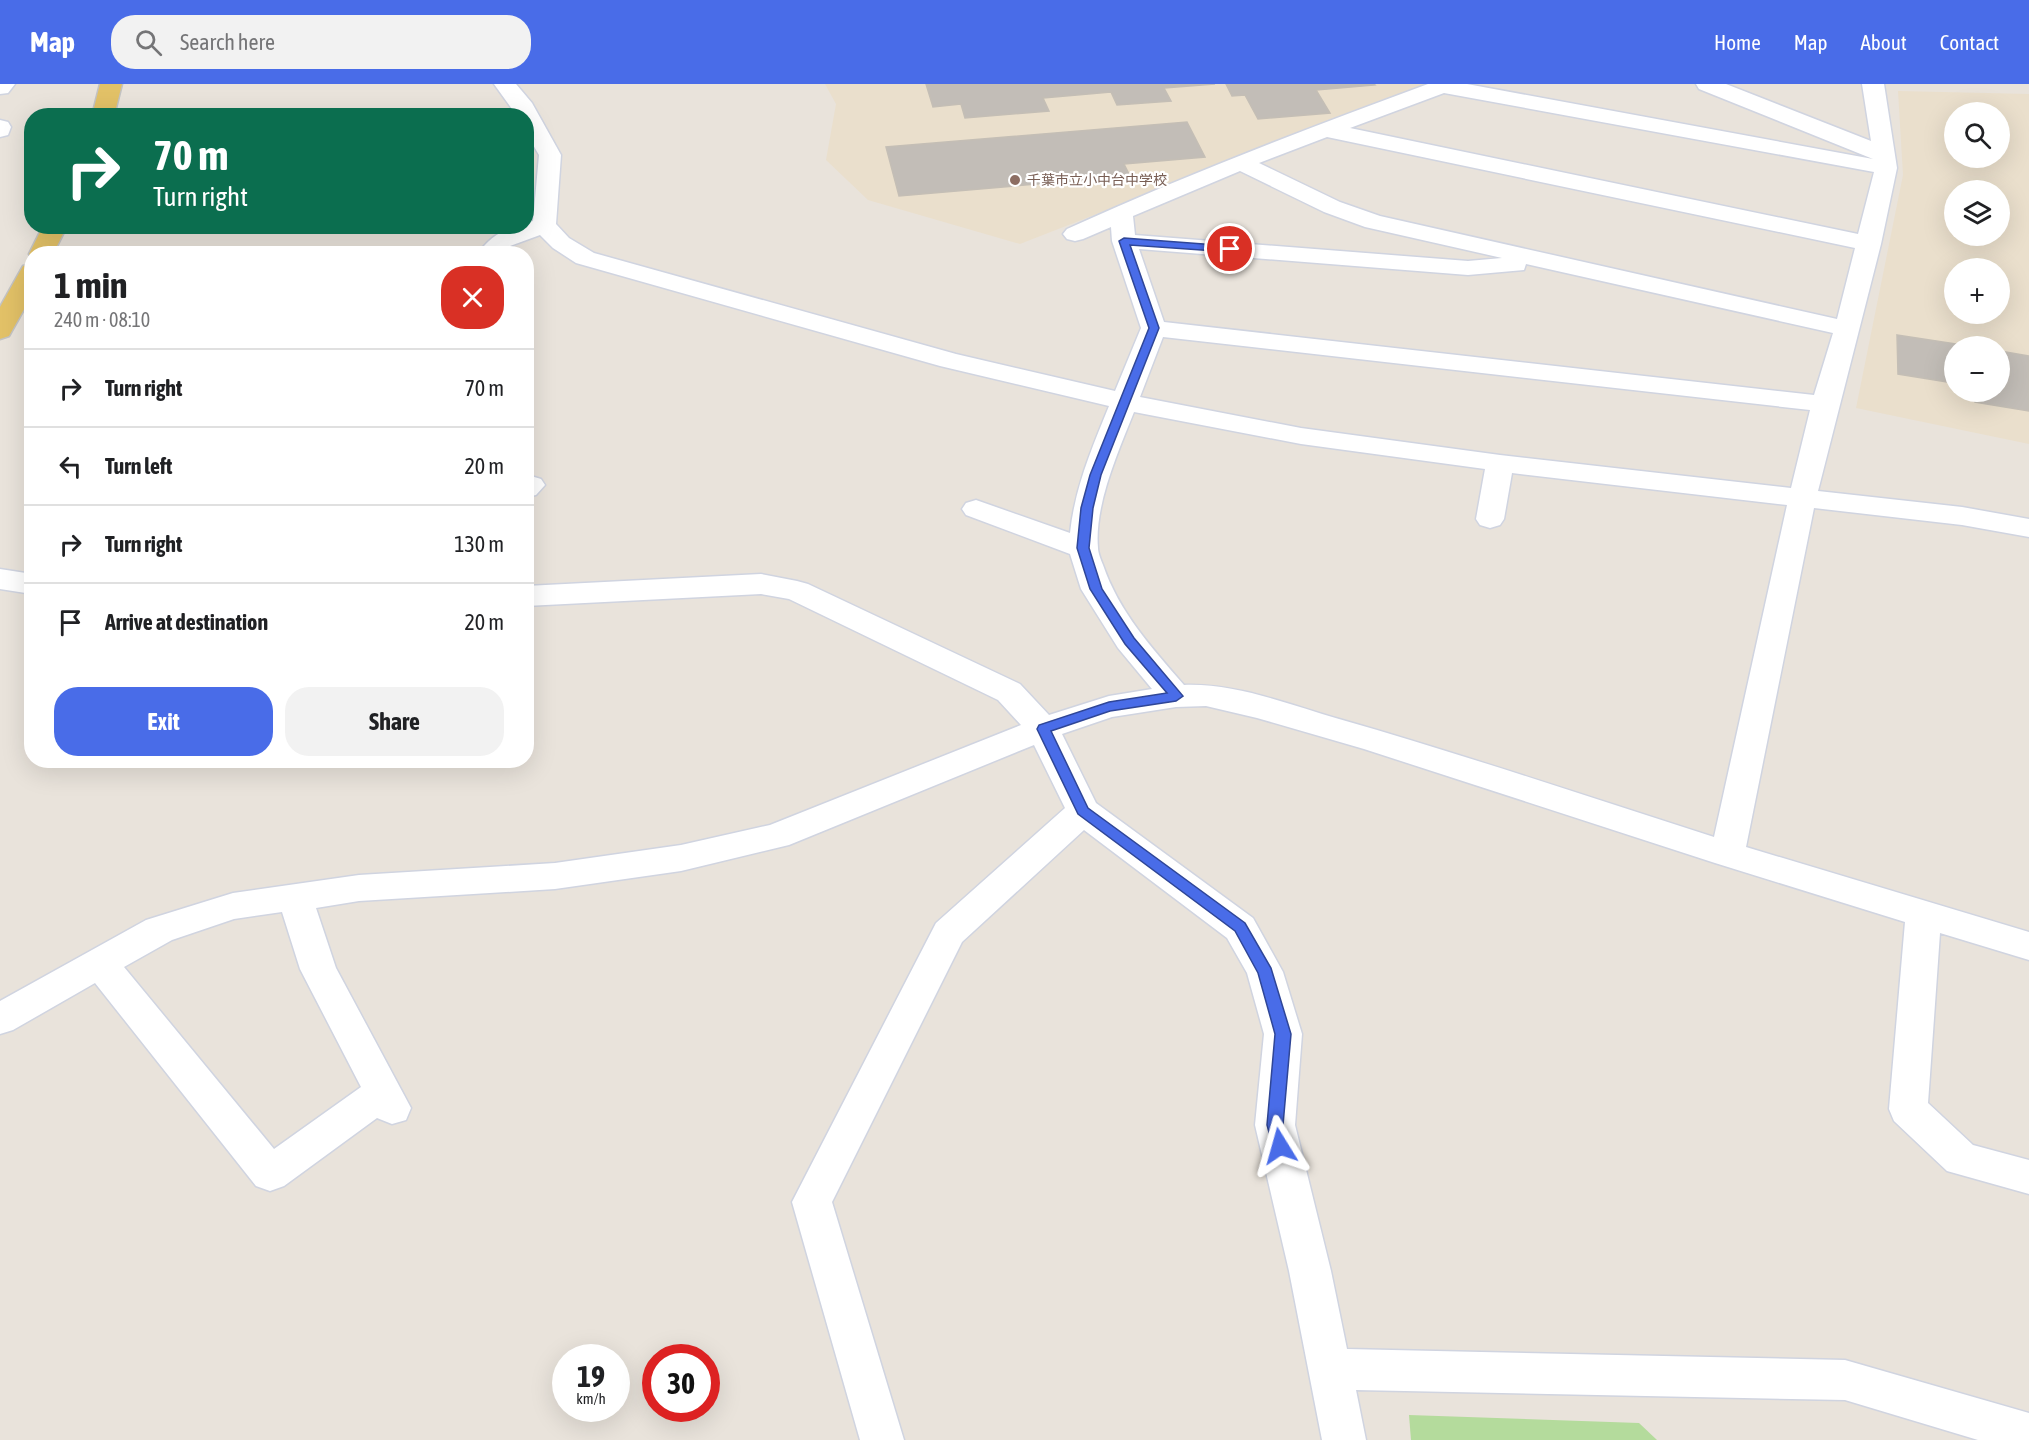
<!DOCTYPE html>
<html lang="en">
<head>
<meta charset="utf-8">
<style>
  :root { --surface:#fff; --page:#f2f2f2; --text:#202124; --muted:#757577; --line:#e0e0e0; --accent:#496ce8 }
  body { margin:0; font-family:"Asap Condensed","Noto Sans JP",sans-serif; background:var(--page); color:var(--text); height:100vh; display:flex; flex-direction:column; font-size:22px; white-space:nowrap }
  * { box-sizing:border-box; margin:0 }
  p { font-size:20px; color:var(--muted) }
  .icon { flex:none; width:33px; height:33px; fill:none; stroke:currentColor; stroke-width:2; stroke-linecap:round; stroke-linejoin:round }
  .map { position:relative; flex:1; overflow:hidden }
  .side { position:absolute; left:24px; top:162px; width:510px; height:522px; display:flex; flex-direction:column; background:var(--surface); border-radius:24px; box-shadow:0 6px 24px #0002 }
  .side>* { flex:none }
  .guide { position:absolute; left:24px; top:24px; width:510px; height:126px; border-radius:24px; box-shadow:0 6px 24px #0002; background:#0b6e4f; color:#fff; overflow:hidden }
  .controls { position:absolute; left:1944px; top:18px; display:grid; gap:12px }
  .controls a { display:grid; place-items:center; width:66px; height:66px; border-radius:50%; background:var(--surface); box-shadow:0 6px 24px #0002; font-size:30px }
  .speed { position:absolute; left:552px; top:1260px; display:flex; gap:12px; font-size:30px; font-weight:700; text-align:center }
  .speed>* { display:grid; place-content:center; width:78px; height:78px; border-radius:50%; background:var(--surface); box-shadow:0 6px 24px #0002; line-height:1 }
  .speed small { font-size:15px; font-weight:400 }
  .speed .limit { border:9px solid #d22; background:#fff; color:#111 }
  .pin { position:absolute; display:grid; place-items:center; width:51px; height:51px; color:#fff; margin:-26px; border:3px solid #fff; border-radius:50%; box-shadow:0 2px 6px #0007 }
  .me { position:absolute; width:66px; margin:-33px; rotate:352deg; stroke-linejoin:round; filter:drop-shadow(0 0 4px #0008) }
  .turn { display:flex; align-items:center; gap:21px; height:126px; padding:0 30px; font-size:27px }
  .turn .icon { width:78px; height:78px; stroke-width:2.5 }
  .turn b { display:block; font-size:42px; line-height:51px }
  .round { display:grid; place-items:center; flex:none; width:63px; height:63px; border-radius:24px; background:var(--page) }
  .overview { display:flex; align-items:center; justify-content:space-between; height:102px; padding:0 30px }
  h1 { font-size:36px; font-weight:700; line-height:45px }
  .action { display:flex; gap:12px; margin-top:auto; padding:12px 30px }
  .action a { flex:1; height:69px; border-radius:24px; background:var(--accent); color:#fff; font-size:24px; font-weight:700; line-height:69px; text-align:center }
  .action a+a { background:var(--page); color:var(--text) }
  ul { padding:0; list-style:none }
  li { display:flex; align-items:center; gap:18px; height:78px; padding:0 30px; border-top:2px solid var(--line) }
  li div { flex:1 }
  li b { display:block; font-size:22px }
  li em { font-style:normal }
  header { display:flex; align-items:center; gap:36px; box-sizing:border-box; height:84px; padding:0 30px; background:var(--accent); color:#fff }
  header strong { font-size:28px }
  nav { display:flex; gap:33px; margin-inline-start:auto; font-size:21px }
  .search { width:420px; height:54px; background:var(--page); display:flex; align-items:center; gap:15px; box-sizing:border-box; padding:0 21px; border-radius:24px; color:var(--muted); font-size:22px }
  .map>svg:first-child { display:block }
  .education { fill:#eadfcc; fill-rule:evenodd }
  .green { fill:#b4db9c }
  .building { fill:#c2bdb7; stroke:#c4beb5; stroke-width:1.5 }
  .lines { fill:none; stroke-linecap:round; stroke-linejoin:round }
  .minor-casing { stroke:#d0d4e0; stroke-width:3 }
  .major-casing { stroke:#c3c3c3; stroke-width:3 }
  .minor { fill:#fff; fill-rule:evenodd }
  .major { fill:#e2c167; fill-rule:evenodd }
  .route { fill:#496ce8; stroke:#2f4697; stroke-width:1.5 }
  .education-dot { fill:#8d6e63; stroke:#fff; stroke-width:2 }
  .labels { text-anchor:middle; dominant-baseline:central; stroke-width:4.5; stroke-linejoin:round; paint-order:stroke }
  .far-education-label { font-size:14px; fill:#785e54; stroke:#fff; text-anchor:start }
</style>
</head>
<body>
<header>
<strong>Map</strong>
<div class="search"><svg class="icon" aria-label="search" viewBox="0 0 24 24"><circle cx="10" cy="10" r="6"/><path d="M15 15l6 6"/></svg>Search here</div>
<nav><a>Home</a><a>Map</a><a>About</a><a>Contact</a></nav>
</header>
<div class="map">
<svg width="2029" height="1356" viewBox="0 0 2029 1356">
  <rect width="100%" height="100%" fill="#e9e3db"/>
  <path class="education" d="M825,0h603l-408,160 -152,-44 -42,-40 10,-56z
    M1898,7l131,3v350l-173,-36 47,-233zM1954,28h46v46h-46zM1954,106h46v46h-46zM1954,184h46v46h-46zM1954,262h46v46h-46z"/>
  <path class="green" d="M1409,1331l230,8 18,17h-246z"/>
  <path class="building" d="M926,0h289l-51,4 7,13 -54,4 -6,-13 -68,6 6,13 -84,7 -4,-14 -28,3z
    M1226,0h148l1,1 -59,5 14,23 -72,6 -13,-24 -13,1z
    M1187,38l18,35 -81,7 6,12 -231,20 -13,-49z
    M1897,251l72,11h-15v37l-56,-9z
    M2000,267l29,5v55l-54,-9 -1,-10h26z"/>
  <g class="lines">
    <g class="minor-casing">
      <path id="minor" d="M0,0h15l-7,9 -8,1z
        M494,0h22l16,19 29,52 -5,69 13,14 25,15 362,101 159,37 26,-63 -29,-87 -1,-14 -28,12 -8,2 -8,-2 -4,-5 4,-5c118,-54 239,-100 361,-145h39l406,75 -174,-70 -3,-5h30l145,57 -9,-57h22l13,84 -16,76 -63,247 144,16 67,12v18l-67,-12 -148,-17 -68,339 283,85v28l-89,-27 -12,170 45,42 56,15v34l-82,-23 -53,-50 -5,-12 16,-187 -190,-59 -351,-114 -107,-31 -51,-12 -30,1 -64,10 -50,17 34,69 157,115 30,54 19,62 -7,91 36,146 16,78 498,11 184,53v27h-51l-133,-40 -489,-10 10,50h-44l-33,-169 -34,-146 9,-91 -17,-61 -20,-35 -143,-108 -122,112 -130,260 72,238h-44l-68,-238 144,-279 129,-115 -31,-63 -245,100 -108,26 -126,18 -196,12 -43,7 20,60 75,140 -5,12 -14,4 -15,-6 -93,68 -14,5 -14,-5 -161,-203 -82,47 -13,4v-33l146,-81 87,-27 126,-18 196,-12 126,-18 89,-20 251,-100 -23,-25 -209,-101 -28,-5 -235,12v-20l235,-12 36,7 11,3 212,100 29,31 60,-19 43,-7 -34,-41 -37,-59 -11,-35 -104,-39 -4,-6 4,-6 10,-3 94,33c5,-46 22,-85 39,-127l-169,-40 -364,-103 -23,-15 -13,-13 -30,11 -6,8h-26c11,-17 28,-28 48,-28v-3l7,-2 6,-66 -13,-22v-17h-9zM1444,9l430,79 -16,62 -508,-106zM1327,53l528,111 -18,71 -457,-103 -40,-14 -81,-39zM1240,87l84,41 41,15 137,31 -34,3 -333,-26 -2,-19zM1139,165l329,26 56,-5 2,-6 307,69 -19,62 -650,-73zM1163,253l647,73 -19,78 -291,-33 -199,-27 -161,-31zM1134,328l167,32 184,25 -9,50 4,6 10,3 10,-3 4,-6 8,-46 275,32 -73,332c-125,-40 -249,-82 -375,-118 -49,-14 -103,-36 -155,-34 -32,-37 -65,-73 -81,-120 -2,-5 -5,-12 -5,-17 -4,-43 21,-98 36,-136zM282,828l18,57 61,118 -87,62 -150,-182 48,-27 62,-21z
        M0,36l8,2 3,5 -3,8 -8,2z
        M531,392l10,3 4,6 -9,10 -10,2v-19z
        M0,485l32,5v20l-32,-5z"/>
    </g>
    <g class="major-casing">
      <path id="major" d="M100,0h22l-8,32h-22z
        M43,142h24l-14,28h-21v4l-3,-4z
        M32,180v31l-23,41 -9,3v-32l23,-41z"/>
    </g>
    <use href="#minor" class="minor"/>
    <use href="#major" class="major"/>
  </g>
  <path class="route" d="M1124,154l106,8 5,3 -5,3 -100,-7 29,83 -58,147 -8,33 -4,40 13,41 32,49 49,58 -7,5 -66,10 -59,20 37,77 157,115 26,45 20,66 -8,91 5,21 -2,5 -6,2 -6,-2 -7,-26 8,-91 -17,-61 -23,-42 -157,-117 -41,-85 2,-4 70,-23 58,-9 -42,-49 -35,-55 -13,-41 4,-40 9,-33 59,-147 -30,-87z"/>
  <circle class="education-dot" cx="1015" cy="96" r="6"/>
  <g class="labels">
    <g class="far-education-label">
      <text x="1027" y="96">千葉市立小中台中学校</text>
    </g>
  </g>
</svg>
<div class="controls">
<a><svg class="icon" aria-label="search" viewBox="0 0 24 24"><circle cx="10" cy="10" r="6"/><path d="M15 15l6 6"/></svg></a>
<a><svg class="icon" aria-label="layers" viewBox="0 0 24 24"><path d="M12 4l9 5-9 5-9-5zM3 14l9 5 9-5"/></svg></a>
<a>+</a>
<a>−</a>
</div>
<div class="speed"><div>19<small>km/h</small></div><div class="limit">30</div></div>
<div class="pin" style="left:1230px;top:165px;background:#d93025"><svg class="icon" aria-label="arrive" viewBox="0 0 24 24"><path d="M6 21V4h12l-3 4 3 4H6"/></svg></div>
<svg class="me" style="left:1280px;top:1062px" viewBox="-20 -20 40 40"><path d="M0-17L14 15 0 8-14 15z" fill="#496ce8" stroke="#fff" stroke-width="4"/></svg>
<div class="guide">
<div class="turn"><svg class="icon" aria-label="right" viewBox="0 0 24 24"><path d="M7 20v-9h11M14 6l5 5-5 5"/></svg><div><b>70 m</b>Turn right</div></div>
</div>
<section class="side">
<div class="overview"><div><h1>1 min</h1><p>240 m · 08:10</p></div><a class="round" style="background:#d93025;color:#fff"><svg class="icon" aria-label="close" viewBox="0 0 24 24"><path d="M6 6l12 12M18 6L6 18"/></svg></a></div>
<ul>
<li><svg class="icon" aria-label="right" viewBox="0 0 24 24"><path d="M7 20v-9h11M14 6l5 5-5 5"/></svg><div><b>Turn right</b></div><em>70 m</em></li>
<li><svg class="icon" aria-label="left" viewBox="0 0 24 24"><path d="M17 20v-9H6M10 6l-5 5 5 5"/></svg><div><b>Turn left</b></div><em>20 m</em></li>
<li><svg class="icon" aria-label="right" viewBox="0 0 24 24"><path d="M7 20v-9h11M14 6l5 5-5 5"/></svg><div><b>Turn right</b></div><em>130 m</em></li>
<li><svg class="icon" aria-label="arrive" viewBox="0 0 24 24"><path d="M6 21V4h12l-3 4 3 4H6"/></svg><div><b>Arrive at destination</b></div><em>20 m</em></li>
</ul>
<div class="action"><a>Exit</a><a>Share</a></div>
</section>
</div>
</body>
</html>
